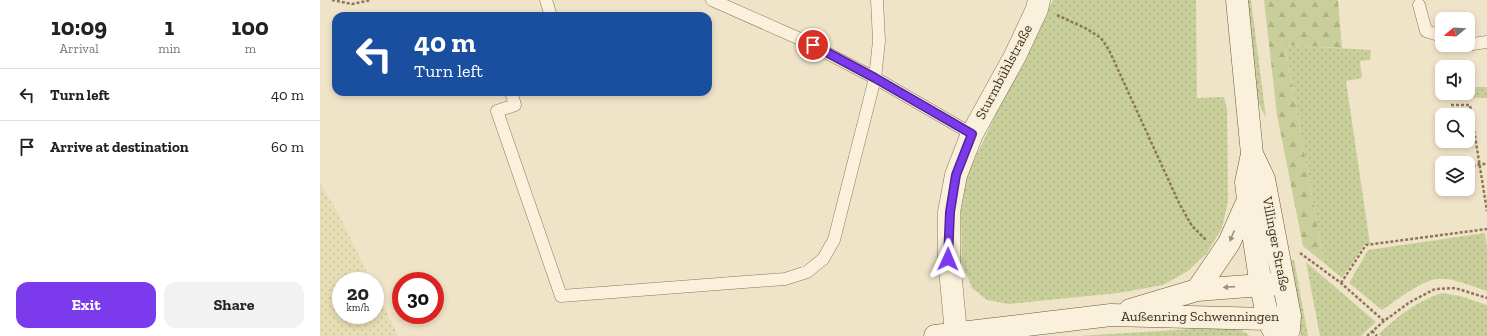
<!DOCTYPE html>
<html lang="en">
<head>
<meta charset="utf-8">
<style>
  :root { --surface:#fff; --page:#f2f2f2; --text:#222; --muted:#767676; --line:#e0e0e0; --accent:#7c3aed }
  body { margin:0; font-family:"Zilla Slab",serif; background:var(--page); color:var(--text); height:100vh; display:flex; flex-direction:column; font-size:15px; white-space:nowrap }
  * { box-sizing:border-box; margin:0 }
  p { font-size:13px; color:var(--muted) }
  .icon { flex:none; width:22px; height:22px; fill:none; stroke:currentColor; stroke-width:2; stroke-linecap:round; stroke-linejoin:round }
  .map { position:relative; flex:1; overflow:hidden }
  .details { display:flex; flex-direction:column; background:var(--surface); width:320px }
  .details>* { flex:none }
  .banner { position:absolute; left:12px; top:12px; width:380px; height:84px; border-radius:12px; box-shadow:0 2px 6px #0003; background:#1a4fa0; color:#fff; overflow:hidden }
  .needle { width:26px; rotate:252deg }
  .controls { position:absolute; left:1115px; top:12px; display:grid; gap:8px }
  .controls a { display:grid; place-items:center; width:40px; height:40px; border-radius:8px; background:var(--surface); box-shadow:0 2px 6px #0003; font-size:20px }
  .speed { position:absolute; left:12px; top:272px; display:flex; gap:8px; font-size:20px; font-weight:700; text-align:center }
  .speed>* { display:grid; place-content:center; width:52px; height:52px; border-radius:50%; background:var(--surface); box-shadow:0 2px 6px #0003; line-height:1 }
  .speed small { font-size:10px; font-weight:400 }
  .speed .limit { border:6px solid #d22; background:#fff; color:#111 }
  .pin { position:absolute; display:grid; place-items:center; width:34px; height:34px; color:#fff; margin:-17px; border:2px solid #fff; border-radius:50%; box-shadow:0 1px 4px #0007 }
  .me { position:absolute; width:44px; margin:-22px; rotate:1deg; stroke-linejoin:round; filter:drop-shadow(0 0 3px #0008) }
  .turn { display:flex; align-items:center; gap:14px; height:84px; padding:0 16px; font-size:18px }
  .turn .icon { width:52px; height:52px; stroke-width:2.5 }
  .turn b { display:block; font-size:28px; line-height:34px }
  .eta { display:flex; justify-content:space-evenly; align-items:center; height:68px; text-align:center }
  .eta b { font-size:24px; font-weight:700; line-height:28px }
  .primary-button { display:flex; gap:8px; margin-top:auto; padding:8px 16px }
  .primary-button a { flex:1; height:46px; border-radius:12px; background:var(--accent); color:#fff; font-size:16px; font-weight:700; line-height:46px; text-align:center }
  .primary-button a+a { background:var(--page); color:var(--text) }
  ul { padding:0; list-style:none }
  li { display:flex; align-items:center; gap:12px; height:52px; padding:0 16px; border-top:1px solid var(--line) }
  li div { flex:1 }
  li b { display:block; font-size:15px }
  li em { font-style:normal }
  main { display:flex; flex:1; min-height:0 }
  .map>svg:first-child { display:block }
  .farmland { fill:url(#farmland-dots) }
  .grass { fill:url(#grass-dots) }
  .forest { fill:url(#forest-firs) }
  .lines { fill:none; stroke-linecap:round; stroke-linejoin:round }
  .lane-casing { stroke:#8d765c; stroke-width:13 }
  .street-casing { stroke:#8d765c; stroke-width:23 }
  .secondary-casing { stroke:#6f573f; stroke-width:23 }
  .path { stroke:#8d765c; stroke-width:2.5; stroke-dasharray:3 2; stroke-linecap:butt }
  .lane { stroke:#faf1dc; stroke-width:12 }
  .street { stroke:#faf1dc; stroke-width:22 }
  .secondary { stroke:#faf1dc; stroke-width:22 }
  .oneway { fill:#9c907e }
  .route-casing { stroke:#51269a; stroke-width:10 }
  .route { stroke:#7c3aed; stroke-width:7 }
  .labels { text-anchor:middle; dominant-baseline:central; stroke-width:3.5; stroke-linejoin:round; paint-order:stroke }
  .street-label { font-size:14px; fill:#3d2e20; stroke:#f7eed8 }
</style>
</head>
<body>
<main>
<section class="details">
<div class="eta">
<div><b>10:09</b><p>Arrival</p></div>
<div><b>1</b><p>min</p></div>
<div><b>100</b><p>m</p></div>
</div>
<ul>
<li><svg class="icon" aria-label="left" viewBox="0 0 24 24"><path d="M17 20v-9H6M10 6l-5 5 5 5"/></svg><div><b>Turn left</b></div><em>40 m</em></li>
<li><svg class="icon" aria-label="arrive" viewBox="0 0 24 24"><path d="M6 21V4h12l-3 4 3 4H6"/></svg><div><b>Arrive at destination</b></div><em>60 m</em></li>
</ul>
<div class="primary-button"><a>Exit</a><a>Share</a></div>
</section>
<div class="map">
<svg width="1167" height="336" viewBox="0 0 1167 336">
  <defs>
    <pattern id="farmland-dots" width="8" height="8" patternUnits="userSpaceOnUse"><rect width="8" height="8" fill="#e6deb5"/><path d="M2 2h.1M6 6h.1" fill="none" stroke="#c6bf9b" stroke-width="1.8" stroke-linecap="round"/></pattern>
    <pattern id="grass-dots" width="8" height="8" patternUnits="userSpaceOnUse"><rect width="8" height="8" fill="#c9cf9b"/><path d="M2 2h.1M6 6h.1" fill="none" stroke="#aeb285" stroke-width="1.8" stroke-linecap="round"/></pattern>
    <pattern id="forest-firs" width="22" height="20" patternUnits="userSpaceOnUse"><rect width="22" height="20" fill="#c9cf9b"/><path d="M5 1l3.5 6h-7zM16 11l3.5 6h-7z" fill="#aeb285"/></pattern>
  </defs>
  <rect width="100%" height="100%" fill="#f0e4c8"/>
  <path class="farmland" d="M0,183l19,32 32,66h-30v34h34v-26l23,47h-78z"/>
  <path class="grass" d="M733,0h143l1,98 27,-1 3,12 1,92 -6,27 -15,25 -19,18 -25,14 -45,8 -109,11 -22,-4 -15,-12 -10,-26 -1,-51 6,-36 76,-159 8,-12z
    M924,0h7l15,118 -9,-18z
    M965,45l86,5 -1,10 -10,1 2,17 -16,3 24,163h-5l-23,34 -18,-15z
    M1148,87h19v11l-27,-1v-4h8z
    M1165,233l2,16v42c-16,-5 -35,-14 -51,-12 -17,3 -40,22 -54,31l-33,-27 19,-33z
    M966,260h8l14,76h-7z
    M986,262l70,60 -15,14h-41z
    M1122,293l18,3 27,9v31h-106l-2,-2c17,-17 40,-34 63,-41z
    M905,327l16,3 9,6h-172z"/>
  <path class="forest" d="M944,0h74l4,48 -57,-3 39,218 -21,-17 -26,-131z"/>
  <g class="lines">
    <g class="lane-casing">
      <path id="lane" d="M226,0l5,16
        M392,0l88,39 75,39 97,56
        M1099,5l7,26 16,5
        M1146,45l21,-3
        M191,92l4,13 -18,6 64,185 224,-17 22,-7 16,-13 11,-19 41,-162 4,-37 -2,-41"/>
    </g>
    <g class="street-casing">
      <path id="street" d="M636,333l-7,-74v-47l7,-37 16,-41 43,-78 22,-47 2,-9"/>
    </g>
    <g class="secondary-casing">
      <path id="secondary" d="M917,0l15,154 -6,28 2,18 13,86 7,33 8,17
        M932,154l12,25 26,137 -1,14
        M877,290l32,-47 19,-43
        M810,310l67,-20 77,-6
        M615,336l176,-21 157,4 22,-3"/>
    </g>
    <path class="path" d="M12,0l20,4 19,-4
      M737,15l30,14 14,9 8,12 70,153 13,23 14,14
      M1131,105h19l17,106
      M1148,168l12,-4h7
      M980,253l41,30 43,38
      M1021,283l25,-38 121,-16
      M1052,331l5,5
      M1047,336l17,-15 26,-19 25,-13 20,-1 32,10"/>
    <use href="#lane" class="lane"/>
    <use href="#street" class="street"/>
    <use href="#secondary" class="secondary"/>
  </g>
  <defs><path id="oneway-solid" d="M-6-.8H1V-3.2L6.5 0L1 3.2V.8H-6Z"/></defs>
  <g class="oneway">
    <use href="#oneway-solid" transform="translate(912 236) rotate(113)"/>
    <use href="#oneway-solid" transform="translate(909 287) rotate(176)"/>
  </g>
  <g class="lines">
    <g class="route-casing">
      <path id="route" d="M493,45l62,33 97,56 -16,41 -6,37 -2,47"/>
    </g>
    <use href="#route" class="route"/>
  </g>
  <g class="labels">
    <g class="street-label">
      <text transform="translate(684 72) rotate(-62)">Sturmbühlstraße</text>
      <text transform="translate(956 244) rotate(79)">Villinger Straße</text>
      <text x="880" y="316">Außenring Schwenningen</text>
    </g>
  </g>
</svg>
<div class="controls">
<a><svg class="needle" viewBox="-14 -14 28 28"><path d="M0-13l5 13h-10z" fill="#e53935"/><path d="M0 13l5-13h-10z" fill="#767676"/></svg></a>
<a><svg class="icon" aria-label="sound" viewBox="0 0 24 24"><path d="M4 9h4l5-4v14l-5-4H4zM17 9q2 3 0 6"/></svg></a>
<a><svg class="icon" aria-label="search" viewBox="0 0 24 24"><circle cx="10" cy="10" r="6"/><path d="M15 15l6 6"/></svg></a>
<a><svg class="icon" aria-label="layers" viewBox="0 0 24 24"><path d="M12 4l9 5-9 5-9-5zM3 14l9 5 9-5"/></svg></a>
</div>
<div class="speed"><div>20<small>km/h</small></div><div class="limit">30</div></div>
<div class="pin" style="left:493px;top:45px;background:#d93025"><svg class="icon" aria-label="arrive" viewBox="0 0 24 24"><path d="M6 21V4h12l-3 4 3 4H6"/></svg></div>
<svg class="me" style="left:628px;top:259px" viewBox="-20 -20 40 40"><path d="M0-17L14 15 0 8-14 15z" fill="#7c3aed" stroke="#fff" stroke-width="4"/></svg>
<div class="banner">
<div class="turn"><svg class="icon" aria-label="left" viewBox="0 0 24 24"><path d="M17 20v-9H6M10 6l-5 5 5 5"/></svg><div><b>40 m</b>Turn left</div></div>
</div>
</div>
</main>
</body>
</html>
